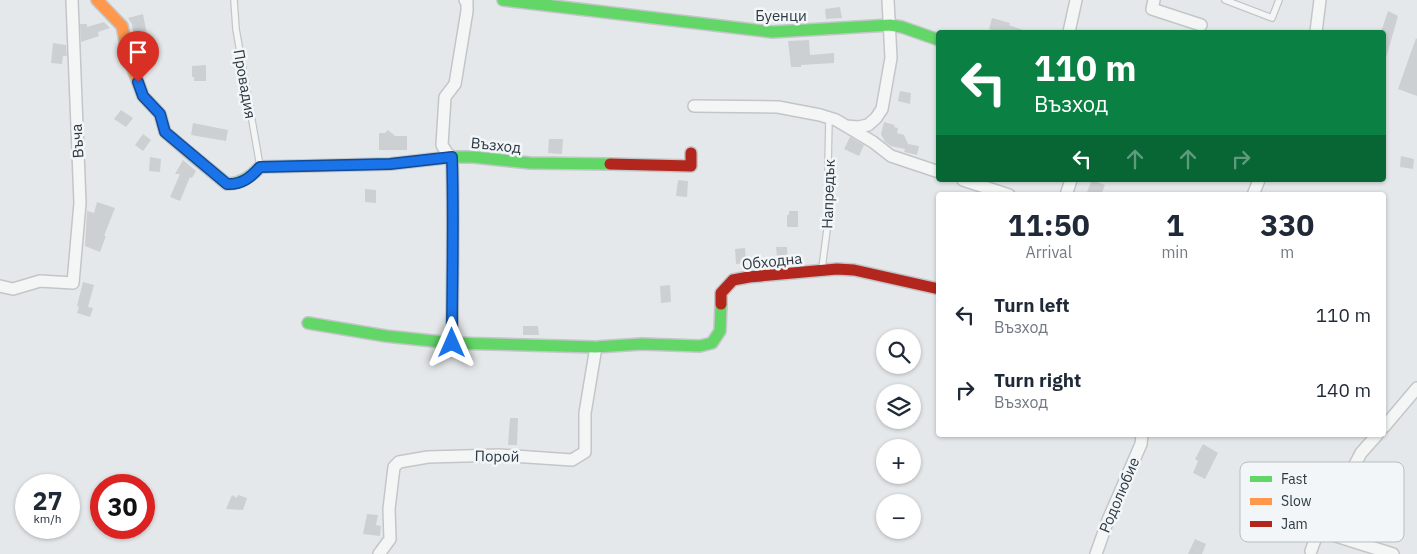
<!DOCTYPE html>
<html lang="en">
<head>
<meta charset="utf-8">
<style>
  :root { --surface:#fff; --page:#f2f2f3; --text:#1f2937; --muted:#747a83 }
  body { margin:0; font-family:"IBM Plex Sans",sans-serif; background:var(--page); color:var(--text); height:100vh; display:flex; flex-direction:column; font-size:19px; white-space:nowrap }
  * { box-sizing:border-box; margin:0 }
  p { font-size:16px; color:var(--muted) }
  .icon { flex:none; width:28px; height:28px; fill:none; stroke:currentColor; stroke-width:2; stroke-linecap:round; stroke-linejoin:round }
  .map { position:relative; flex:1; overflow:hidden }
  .drawer { position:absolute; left:936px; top:192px; width:450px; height:245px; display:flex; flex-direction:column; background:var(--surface); border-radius:5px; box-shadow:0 1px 4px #0004 }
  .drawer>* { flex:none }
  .hud { position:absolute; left:936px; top:30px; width:450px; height:152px; border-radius:5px; box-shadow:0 1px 4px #0004; background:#0b8043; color:#fff; overflow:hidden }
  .tools { position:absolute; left:876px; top:329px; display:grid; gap:10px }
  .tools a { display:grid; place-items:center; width:45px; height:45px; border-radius:50%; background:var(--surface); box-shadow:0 1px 4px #0004; font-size:25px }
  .speed { position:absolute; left:15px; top:474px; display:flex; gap:10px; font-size:25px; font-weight:700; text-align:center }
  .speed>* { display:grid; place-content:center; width:65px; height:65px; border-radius:50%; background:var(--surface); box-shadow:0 1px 4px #0004; line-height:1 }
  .speed small { font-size:12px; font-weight:400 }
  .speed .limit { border:8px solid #d22; background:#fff; color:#111 }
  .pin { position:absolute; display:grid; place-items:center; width:42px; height:42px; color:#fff; margin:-51px -21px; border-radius:50% 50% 50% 0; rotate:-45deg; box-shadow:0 0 5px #0007 }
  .pin .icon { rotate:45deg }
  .me { position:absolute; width:55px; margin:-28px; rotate:0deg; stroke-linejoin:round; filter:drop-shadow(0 0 4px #0008) }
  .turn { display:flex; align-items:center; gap:18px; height:105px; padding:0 15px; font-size:22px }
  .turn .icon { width:65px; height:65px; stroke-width:2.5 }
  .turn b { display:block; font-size:35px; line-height:42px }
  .lanes { display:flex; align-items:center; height:48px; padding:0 15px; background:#0003; justify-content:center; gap:25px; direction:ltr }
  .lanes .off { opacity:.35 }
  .eta { display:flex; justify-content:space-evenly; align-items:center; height:85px; text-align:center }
  .eta b { font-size:30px; font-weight:700; line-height:35px }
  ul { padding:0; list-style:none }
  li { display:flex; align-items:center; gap:15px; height:75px; padding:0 15px }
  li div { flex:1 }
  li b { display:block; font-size:19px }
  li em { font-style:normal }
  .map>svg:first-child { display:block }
  .building { fill:#cdd0d2 }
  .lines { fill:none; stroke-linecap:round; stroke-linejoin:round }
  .lane-casing { stroke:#c3c6c8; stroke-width:8 }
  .street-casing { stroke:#c3c6c8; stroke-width:14 }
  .fast-casing { stroke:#c3c6c8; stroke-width:14 }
  .slow-casing { stroke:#c3c6c8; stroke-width:14 }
  .jam-casing { stroke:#c3c6c8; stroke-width:14 }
  .lane { stroke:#f4f6f6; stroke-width:5.5 }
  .street { stroke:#f4f6f6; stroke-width:11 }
  .fast { stroke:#63d668; stroke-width:11 }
  .slow { stroke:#ff974d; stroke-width:11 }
  .jam { stroke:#b3261e; stroke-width:11 }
  .route-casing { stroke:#114b97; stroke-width:12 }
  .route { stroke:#1a73e8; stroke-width:9 }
  .labels { text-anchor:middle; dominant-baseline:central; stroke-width:5; stroke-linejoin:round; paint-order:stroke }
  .street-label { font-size:15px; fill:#2c3942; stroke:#f3f6f8 }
  .key { fill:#f3f6f8; stroke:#b7bdc1; stroke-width:1 }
  .key-label { font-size:14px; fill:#2c3942 }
</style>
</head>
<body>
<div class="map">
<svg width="1417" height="554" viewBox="0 0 1417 554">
  <rect width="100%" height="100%" fill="#e5e8ea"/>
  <path class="building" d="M840,7l2,11 -16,1 -1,-10z
    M1388,11l10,5 -12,42 -2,-1v-25h-3z
    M143,14l4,21 -13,2 -2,-13 -4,-6z
    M992,18l18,5 -1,2 17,6v1h-35l1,-2 -3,-1z
    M104,22l6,6 -12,4 1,4 -18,6 -1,-18h7v3z
    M1416,38l1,1v57l-19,-7z
    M809,40l1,15 24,-2v10l-33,2v2h-10l-3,-26z
    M53,43l13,2 1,11h-4l-1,8 -11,-1z
    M206,65v16h-12v-4h-2v-11z
    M900,91l11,2 -1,11 -12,-3z
    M121,110l12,8 -7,9 -12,-8z
    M884,122l11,3 -1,2 4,1 -1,5 7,2 4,9 11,2 -2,9 -13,-3 1,-3 -14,-3 -6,-4 -4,-8z
    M193,123l35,7 -2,11 -35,-6z
    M388,130l7,6h12v14h-28v-17h6z
    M143,134l8,6 -8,11 -8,-6z
    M850,137l14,8 -5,11 -15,-7z
    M549,139h14l-1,15 -14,-1z
    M1401,156l13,3 -1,10 -13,-2z
    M150,157l11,2 -1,13 -11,-1z
    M183,160l13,11 -4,7 -2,-1 -10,24 -10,-4 10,-23h-5z
    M678,180l10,1 -1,16 -11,-1z
    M1092,180l13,5 -4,10h-6l-8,-3z
    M365,189l11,1v13l-11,-1z
    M97,202l18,6 -11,28h2l-6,16 -15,-6 2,-35 7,2z
    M789,211h9v16h-11v-12h2z
    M776,247h11l1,16 -14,2 -1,-7 4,-1z
    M745,248l1,15 -10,1 -1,-15z
    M83,282l11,3 -6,22 5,1 -3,9 -13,-4 2,-6 -2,-1z
    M670,285l1,17 -10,1 -1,-17z
    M523,326h15l1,9h-16z
    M510,418h8l-1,27h-9z
    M1203,444l15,9 -13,26 -12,-6 5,-12 -3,-2z
    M232,495l5,3 1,-3 9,3 -4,12 -17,-1z
    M367,514l11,1 -2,10 5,1 -1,10 -17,-2z
    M1195,539l11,5 -4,10h-14z"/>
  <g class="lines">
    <g class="lane-casing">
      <path id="lane" d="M234,0l2,29 24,137
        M1225,0l47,18 7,-18
        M822,268l8,-61 -2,-41 1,-48"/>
    </g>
    <g class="street-casing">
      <path id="street" d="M1154,0l-2,9 49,16
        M1069,32l7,-32
        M1316,32l4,-32
        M694,106l84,1 42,8 16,5 37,22 18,14 48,16
        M846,126l12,1 10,-2 8,-7 6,-9 9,-51 -3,-58
        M963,180l46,15
        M1066,195l5,-15
        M1253,195l6,-15
        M0,286l13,3 27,-8 33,2 7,-80 -8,-203
        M452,343c0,-62 2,-124 0,-186l-5,-4 -5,-8 3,-48 10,-13 12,-73v-9l-2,-2
        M1384,427l33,-39
        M1320,531l41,-78 16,-18
        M1311,551l5,-14 4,-6 73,23
        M379,554l11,-15 -1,-30 5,-42 5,-5 29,-5 71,-2 73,5 13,-8v-39l11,-66
        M1096,554l12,-34 33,-76 1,-9"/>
    </g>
    <g class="fast-casing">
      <path id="fast" d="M503,0l269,32 118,-7 12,2 37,13
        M193,156l34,28c14,0 24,-7 33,-17l130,-3 62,-7h21l57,6 80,1
        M308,323l78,13 66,7 144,4 46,-3 58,2 12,-3 8,-12 1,-27"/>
    </g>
    <g class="slow-casing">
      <path id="slow" d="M97,0l25,26 6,29 15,41 17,18 5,18 28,24"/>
    </g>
    <g class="jam-casing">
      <path id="jam" d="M610,164l81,2v-13
        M721,304v-11l12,-13 16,-3 88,-8 17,1 85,19"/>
    </g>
    <use href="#lane" class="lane"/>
    <use href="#street" class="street"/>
    <use href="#fast" class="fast"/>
    <use href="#slow" class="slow"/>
    <use href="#jam" class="jam"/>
  </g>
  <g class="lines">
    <g class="route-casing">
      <path id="route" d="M138,82l5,14 17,18 5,18 62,52c15,1 24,-7 33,-17l130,-3 62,-7c2,62 0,124 0,186"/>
    </g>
    <use href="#route" class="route"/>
  </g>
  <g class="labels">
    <g class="street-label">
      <text x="781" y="15">Буенци</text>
      <text transform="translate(245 84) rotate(80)">Провадия</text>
      <text transform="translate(77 141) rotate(-93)">Въча</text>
      <text transform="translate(496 145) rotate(6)">Възход</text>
      <text transform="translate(828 194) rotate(-88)">Напредък</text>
      <text transform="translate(772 261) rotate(-6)">Обходна</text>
      <text transform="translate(497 456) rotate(1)">Порой</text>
      <text transform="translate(1119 495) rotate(-67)">Родолюбие</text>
    </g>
  </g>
  <rect x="1240" y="462" width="164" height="80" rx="8" class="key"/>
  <rect x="1250" y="476" width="22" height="6" fill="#63d668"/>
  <rect x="1250" y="498" width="22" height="7" fill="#ff974d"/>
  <rect x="1250" y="521" width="22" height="6" fill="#b3261e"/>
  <g class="key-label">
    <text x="1281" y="484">Fast</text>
    <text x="1281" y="506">Slow</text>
    <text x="1281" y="529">Jam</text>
  </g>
</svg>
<div class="tools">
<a><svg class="icon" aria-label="search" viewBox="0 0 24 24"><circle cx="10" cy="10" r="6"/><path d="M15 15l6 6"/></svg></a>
<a><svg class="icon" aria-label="layers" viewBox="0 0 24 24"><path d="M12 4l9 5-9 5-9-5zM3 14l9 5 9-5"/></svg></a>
<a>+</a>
<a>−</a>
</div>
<div class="speed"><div>27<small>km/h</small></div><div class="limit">30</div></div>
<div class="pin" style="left:138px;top:82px;background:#d93025"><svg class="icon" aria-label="arrive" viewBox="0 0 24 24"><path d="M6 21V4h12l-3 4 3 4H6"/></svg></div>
<svg class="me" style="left:452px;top:343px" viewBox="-20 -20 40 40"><path d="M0-17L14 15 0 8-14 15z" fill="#1a73e8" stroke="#fff" stroke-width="4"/></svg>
<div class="hud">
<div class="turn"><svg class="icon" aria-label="left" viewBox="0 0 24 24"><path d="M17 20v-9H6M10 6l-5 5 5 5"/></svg><div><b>110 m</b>Възход</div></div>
<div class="lanes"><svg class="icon" aria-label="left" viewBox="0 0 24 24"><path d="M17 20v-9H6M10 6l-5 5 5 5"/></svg><svg class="icon off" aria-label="ahead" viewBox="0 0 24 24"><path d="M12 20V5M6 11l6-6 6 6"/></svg><svg class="icon off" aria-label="ahead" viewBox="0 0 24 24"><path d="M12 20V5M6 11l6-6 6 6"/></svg><svg class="icon off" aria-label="right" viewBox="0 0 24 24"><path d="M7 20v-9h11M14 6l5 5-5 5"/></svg></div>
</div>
<section class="drawer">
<div class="eta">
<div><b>11:50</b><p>Arrival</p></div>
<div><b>1</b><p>min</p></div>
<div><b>330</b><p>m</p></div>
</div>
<ul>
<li><svg class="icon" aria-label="left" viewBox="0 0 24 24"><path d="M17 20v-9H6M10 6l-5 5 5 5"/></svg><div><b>Turn left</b><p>Възход</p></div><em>110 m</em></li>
<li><svg class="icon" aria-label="right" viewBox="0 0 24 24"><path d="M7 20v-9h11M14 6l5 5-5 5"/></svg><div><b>Turn right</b><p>Възход</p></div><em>140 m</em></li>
</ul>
</section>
</div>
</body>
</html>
